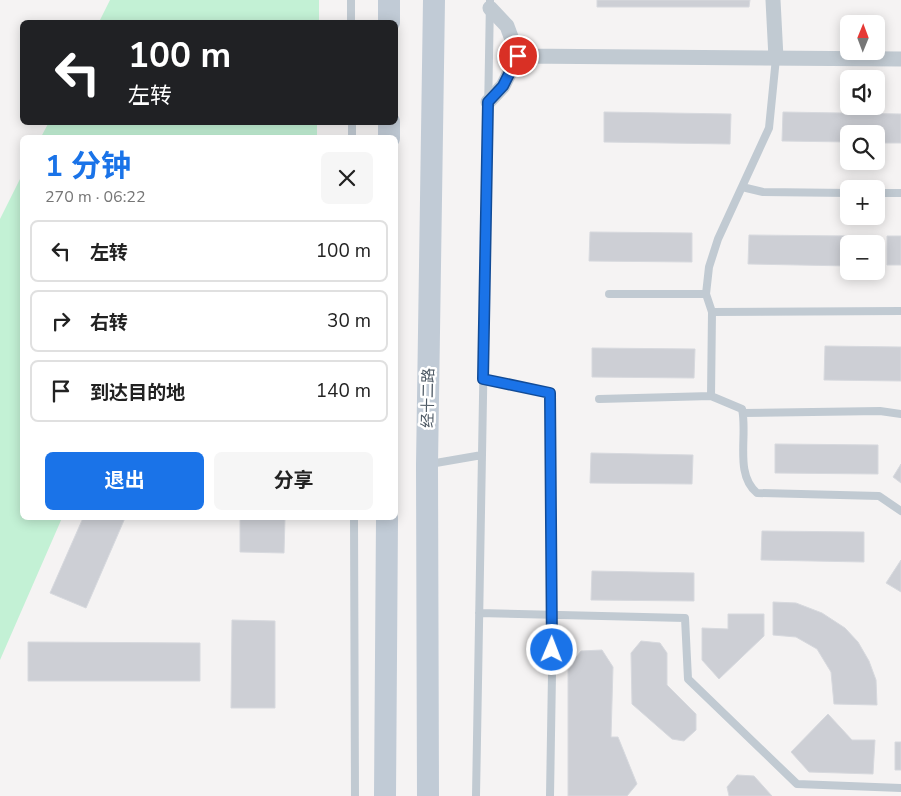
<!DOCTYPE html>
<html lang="zh">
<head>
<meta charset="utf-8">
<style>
  :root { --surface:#fff; --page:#f6f6f6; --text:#222; --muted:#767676; --line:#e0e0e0; --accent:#1a73e8 }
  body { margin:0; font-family:"Nunito Sans","Noto Sans SC",sans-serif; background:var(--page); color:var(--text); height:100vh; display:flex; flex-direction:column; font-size:19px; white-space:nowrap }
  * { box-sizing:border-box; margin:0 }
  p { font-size:16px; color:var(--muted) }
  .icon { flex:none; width:28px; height:28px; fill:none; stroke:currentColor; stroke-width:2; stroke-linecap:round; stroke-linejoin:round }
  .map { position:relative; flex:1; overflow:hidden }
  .drawer { position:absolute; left:20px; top:135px; width:378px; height:385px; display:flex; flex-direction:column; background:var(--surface); border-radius:8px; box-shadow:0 2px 12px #0003 }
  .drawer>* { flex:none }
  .hud { position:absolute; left:20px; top:20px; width:378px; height:105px; border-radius:8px; box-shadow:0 2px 12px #0003; background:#202124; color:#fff; overflow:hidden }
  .needle { width:32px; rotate:1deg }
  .controls { position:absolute; left:840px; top:15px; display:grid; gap:10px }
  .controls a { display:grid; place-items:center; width:45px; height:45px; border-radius:8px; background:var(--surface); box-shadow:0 2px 12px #0003; font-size:25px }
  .pin { position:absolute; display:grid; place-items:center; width:42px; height:42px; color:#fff; margin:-21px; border:2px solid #fff; border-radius:50%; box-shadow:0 1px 5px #0007 }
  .me { position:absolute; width:55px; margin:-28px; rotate:1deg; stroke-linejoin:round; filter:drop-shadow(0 0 4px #0008) }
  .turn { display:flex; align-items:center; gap:18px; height:105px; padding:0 25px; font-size:22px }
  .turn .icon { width:65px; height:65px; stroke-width:2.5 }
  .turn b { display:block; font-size:35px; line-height:42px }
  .round { display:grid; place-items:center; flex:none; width:52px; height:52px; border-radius:8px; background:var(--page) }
  .summary { display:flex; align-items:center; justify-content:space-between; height:85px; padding:0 25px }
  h1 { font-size:30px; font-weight:700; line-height:38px; color:var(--accent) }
  .primary-button { display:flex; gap:10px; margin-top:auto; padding:10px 25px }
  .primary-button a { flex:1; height:58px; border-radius:8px; background:var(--accent); color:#fff; font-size:20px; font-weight:700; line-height:58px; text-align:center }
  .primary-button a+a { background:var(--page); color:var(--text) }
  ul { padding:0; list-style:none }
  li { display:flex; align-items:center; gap:15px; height:62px; margin:0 10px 8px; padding:0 15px; border:2px solid var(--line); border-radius:8px }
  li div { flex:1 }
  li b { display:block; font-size:19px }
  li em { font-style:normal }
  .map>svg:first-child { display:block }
  .green { fill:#c3f1d5 }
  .building { fill:#cdcfd5; stroke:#d7d9de }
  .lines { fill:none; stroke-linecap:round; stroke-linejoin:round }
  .lane { stroke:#c1cad2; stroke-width:8 }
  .street { stroke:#c1cad2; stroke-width:15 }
  .secondary { stroke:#c1cbd6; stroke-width:22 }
  .route-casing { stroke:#114b97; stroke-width:12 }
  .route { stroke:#1a73e8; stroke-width:9 }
  .labels { text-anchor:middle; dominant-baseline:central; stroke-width:5; stroke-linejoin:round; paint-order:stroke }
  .street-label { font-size:15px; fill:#4a5661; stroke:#fff }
</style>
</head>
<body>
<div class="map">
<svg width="901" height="796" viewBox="0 0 901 796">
  <rect width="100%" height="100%" fill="#f5f3f3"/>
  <path class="green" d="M110,0h209v22h-220z
    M49,122l268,1v14h-276z
    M22,175v343h40l-62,142v-441z"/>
  <path class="building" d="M597,0h153l-1,7h-152z
    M604,112l127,2 -1,30 -126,-2z
    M783,112l118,2v29h-25v-9h-27v8l-67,-1z
    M590,232l102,1v29l-103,-1z
    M749,235l102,1v8h-2v22l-101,-2z
    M887,236h14v29h-14z
    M825,346l76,1v34l-77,-1z
    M592,348l103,1 -1,29 -102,-1z
    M775,444l103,1v29l-103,-1z
    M591,453l102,2 -1,29 -102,-1z
    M901,464v19l-8,-6z
    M83,518h42l-39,90 -36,-15z
    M240,518h45l-1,35 -44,-1z
    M762,531l102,1v30l-103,-2z
    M901,560v32l-15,-9z
    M592,571l102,2v28l-103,-1z
    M773,602l23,1 26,10 23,15 13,14 11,19 7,19 1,25 -43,-1 -3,-32 -14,-23 -21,-12 -23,-2z
    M728,614h36v22l-45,43 -17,-19v-32l26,1z
    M232,620l43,1v87h-44z
    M641,641l19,2 7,10v32l29,29v16l-12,11 -12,-2 -40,-35 -1,-51z
    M28,642l172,1v38h-172z
    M602,650l11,17 -2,70h7l19,47 -10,12h-59v-129l13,-16z
    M828,714l24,26h23l-2,34 -64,-2 -18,-20z
    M895,742h6v28h-6z
    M737,775l17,1 18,20h-43l-2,-9z"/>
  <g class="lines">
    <path class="lane" d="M351,0v22
      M352,122v16
      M742,187l21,5 86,1
      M876,193h25
      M609,294h97
      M712,312l189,-1
      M483,379l67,14 3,220 -3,183
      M711,396l1,-84 -6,-18 3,-27 9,-28 51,-111 7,-70
      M599,399l112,-3 31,13c6,26 -8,65 15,84l122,3 22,15
      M743,413l137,-2 21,3
      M430,464l52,-9
      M354,518l1,278
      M479,613l206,5 3,61 109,105 104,4
      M476,796l14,-796"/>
    <path class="street" d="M773,0l3,58
      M518,56l383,3
      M488,102l15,-16 15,-30 -11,-30 -17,-18"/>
    <path class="secondary" d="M389,22v-22
      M389,138v-16
      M385,796l2,-278
      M428,796l-1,-331 7,-465"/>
  </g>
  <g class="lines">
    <g class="route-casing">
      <path id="route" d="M518,56l-15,30 -15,16 -5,277 67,14 2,257"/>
    </g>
    <use href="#route" class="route"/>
  </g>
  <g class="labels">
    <g class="street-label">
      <text transform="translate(428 398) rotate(-89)">经十二路</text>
    </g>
  </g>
</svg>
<div class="controls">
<a><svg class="needle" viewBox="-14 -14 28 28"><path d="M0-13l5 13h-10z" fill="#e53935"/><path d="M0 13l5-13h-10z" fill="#767676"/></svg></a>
<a><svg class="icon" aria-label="sound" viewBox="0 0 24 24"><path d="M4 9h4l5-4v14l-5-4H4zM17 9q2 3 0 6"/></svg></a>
<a><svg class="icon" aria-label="search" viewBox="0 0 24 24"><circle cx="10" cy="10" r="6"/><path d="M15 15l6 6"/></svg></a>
<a>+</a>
<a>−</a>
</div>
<div class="pin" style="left:518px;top:56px;background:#d93025"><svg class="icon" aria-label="arrive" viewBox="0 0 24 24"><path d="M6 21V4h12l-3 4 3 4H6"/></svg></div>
<svg class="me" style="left:552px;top:650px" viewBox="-20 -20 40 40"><circle r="17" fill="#1a73e8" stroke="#fff" stroke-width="3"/><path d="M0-11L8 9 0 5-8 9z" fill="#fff"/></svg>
<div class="hud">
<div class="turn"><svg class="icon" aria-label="left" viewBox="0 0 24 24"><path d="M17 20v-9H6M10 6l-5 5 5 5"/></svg><div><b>100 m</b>左转</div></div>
</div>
<section class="drawer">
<div class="summary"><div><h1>1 分钟</h1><p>270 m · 06:22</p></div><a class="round"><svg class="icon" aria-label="close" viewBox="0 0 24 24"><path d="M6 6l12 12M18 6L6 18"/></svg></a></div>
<ul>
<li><svg class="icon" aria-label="left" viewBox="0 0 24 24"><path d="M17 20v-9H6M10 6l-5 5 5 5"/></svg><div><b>左转</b></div><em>100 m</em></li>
<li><svg class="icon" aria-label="right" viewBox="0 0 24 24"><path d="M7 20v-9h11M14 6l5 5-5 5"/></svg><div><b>右转</b></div><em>30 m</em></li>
<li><svg class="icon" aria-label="arrive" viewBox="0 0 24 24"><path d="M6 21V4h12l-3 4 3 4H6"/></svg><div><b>到达目的地</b></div><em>140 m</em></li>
</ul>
<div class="primary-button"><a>退出</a><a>分享</a></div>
</section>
</div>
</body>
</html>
